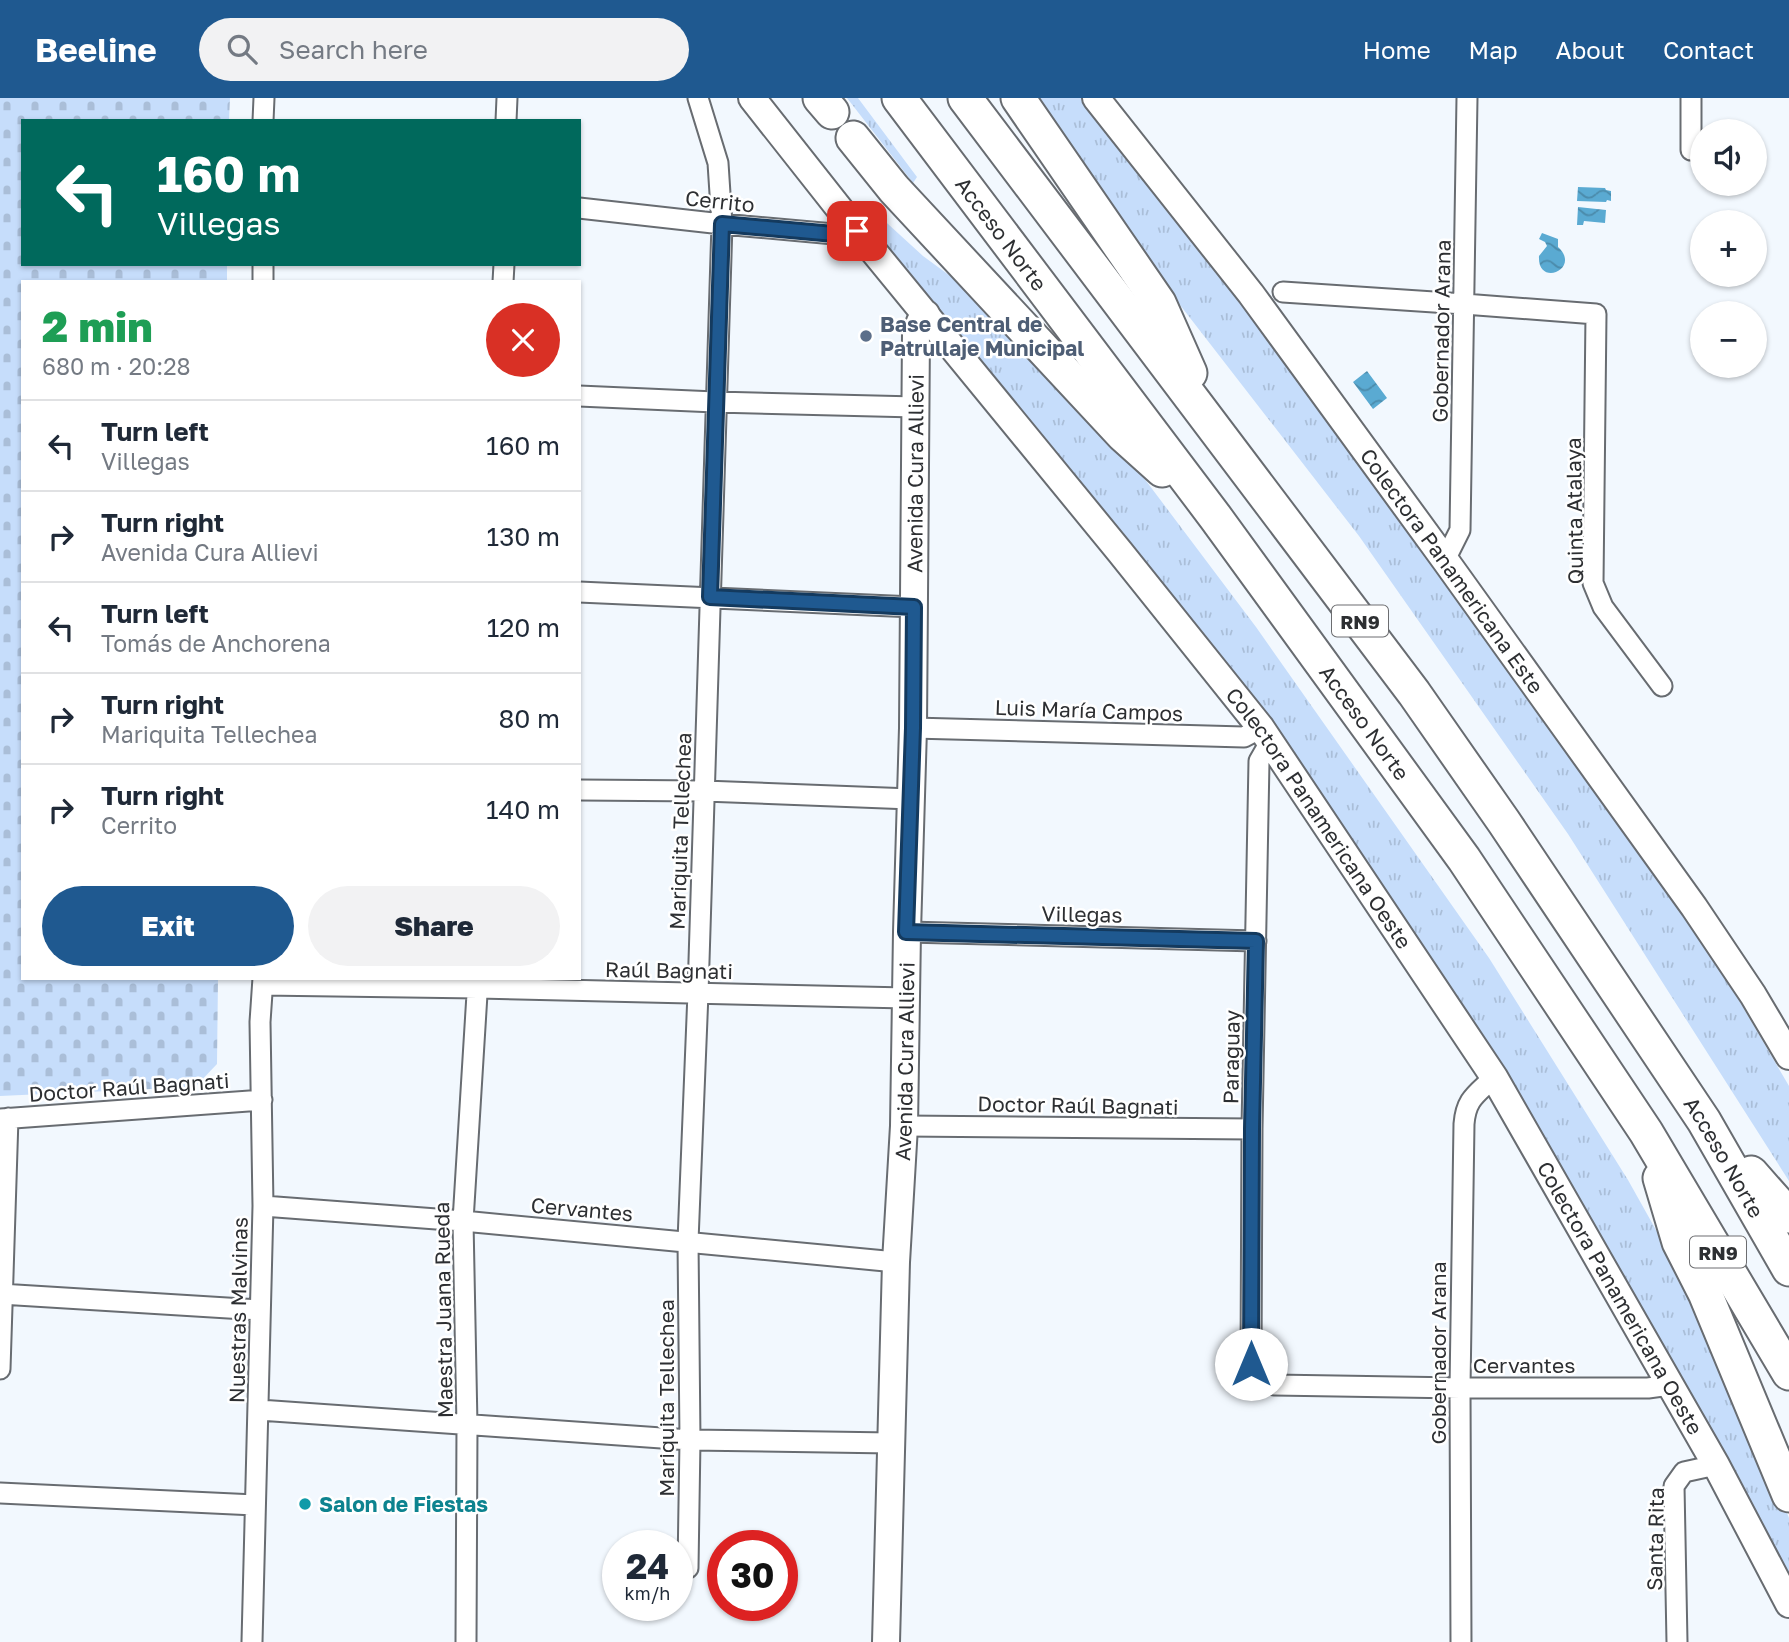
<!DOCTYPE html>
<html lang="en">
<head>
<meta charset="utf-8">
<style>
  :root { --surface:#fff; --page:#f2f2f3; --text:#1f2937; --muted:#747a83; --line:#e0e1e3; --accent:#1f5990 }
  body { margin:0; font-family:"Golos Text",sans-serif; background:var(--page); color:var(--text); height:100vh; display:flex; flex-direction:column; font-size:26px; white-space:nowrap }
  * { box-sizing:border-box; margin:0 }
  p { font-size:23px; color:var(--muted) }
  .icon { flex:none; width:38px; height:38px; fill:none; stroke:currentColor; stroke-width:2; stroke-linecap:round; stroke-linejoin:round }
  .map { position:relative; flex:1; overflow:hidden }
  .drawer { position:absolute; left:21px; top:182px; width:560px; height:700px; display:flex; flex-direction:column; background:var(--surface); border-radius:0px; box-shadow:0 2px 5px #0004 }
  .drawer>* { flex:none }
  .hud { position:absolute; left:21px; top:21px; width:560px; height:147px; border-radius:0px; box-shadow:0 2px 5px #0004; background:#00695c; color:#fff; overflow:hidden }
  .controls { position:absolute; left:1690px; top:21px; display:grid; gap:14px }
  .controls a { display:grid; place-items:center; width:77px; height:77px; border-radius:50%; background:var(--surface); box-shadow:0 2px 5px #0004; font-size:35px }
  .speed { position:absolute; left:602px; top:1432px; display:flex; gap:14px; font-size:35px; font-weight:700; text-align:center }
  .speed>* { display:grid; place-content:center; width:91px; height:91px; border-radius:50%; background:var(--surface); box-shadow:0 2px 5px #0004; line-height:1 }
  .speed small { font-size:18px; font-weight:400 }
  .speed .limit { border:10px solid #d22; background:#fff; color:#111 }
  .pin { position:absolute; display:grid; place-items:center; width:60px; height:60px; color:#fff; margin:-30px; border-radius:14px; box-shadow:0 4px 10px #0006 }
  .me { position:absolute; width:77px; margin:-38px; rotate:0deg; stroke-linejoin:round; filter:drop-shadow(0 0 5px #0008) }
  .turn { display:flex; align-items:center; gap:24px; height:147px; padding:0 21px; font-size:32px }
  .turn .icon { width:91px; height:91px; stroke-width:2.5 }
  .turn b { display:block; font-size:49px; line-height:60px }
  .round { display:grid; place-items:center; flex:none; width:74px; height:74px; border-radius:37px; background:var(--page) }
  .summary { display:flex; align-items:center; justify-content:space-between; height:119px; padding:0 21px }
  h1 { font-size:42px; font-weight:800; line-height:52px; color:#1e9e55 }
  .button { display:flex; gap:14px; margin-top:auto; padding:14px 21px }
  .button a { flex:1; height:80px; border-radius:42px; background:var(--accent); color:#fff; font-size:28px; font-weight:800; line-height:80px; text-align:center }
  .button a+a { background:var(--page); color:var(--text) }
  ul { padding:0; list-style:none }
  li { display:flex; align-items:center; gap:21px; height:91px; padding:0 21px; border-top:2px solid var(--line) }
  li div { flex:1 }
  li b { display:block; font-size:26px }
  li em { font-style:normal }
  header { display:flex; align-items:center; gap:42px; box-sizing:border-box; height:98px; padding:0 35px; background:var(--accent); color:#fff }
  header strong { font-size:33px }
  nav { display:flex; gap:38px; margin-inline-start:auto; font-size:24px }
  .search { width:490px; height:63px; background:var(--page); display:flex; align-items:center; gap:18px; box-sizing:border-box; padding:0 24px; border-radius:38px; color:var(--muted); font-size:26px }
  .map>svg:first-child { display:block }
  .grass { fill:url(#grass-tufts) }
  .cemetery { fill:url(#cemetery-stones) }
  .water { fill:url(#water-waves) }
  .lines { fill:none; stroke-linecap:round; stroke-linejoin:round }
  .street-casing { stroke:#686c71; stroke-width:23 }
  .secondary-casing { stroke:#686c71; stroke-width:30 }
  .highway-casing { stroke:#686c71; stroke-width:37 }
  .street { stroke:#fff; stroke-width:19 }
  .secondary { stroke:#fff; stroke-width:26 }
  .highway { stroke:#fff; stroke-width:33 }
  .route-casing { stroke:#143a5e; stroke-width:18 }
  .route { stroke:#1f5990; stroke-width:12 }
  .service-dot { fill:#5c6f8a; stroke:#fff; stroke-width:2.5 }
  .culture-dot { fill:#0f9aa8; stroke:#fff; stroke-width:2.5 }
  .labels { text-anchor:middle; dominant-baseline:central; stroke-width:5; stroke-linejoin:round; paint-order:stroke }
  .shield { fill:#fff; stroke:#6c6d70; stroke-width:2 }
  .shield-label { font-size:19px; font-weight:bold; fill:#2d2f32 }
  .street-label { font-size:21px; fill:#2d2f32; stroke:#fff }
  .service-label { font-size:21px; font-weight:bold; fill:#4e5e75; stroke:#fff; text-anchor:start }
  .culture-label { font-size:21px; font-weight:bold; fill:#0d838f; stroke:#fff; text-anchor:start }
</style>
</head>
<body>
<header>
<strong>Beeline</strong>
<div class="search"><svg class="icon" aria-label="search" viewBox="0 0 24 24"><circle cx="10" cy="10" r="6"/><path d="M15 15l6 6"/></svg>Search here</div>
<nav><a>Home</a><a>Map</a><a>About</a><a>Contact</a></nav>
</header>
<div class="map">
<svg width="1789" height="1544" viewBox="0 0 1789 1544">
  <defs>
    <pattern id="grass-tufts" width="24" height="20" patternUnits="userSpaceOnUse" patternTransform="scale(1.75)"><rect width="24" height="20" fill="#c6ddfb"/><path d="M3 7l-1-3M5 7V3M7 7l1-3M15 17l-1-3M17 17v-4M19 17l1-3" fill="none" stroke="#aabed8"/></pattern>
    <pattern id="cemetery-stones" width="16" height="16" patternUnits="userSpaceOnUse" patternTransform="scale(1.75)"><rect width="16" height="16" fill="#c6ddfb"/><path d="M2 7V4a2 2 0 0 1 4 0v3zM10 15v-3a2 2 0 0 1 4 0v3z" fill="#aabed8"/></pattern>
    <pattern id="water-waves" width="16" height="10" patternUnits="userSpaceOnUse" patternTransform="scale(1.75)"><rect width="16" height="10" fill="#5aaad2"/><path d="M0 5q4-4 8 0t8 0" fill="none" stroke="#4b8bab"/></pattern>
  </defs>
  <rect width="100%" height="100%" fill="#f2f8fe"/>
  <path class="grass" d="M847,0h11l59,79 -4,6z
    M1037,0h46l98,123 247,333 250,353 59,90 52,89v95l-221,-347 -209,-298 -196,-253z
    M876,115l47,43 45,33 130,128 158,210 233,331 139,222 93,166 68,172v73l-344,-600 -584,-768z"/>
  <path class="cemetery" d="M0,0h230l-1,23h-206v143h204v18h-204v696h195l-1,86 -22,23 -195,9z"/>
  <path class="water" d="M1578,89l27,1 1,2 5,1v10l-4,-1 -1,2 -29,-1z
    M1578,109l28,3 -1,13 -21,-2 -1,4h-6z
    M1542,135l16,6v8c24,22 -21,41 -19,9l8,-10 -2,-4 -6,-3z
    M1367,273l20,27 -14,11 -20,-27z"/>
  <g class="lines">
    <g class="street-casing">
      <path id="street" d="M263,23l1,-23
        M506,23l1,-23
        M1691,52v-52
        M579,110l143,16 112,10 23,-3
        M263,166v18
        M503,184l1,-18
        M1283,194l181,12 132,10 -3,269 10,24 59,79
        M579,298l136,6 201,5
        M1445,462l15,-30 7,-432
        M579,494l335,15
        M913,630l331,9 17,-9
        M1270,644l-11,19 -7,368 -1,235 4,12 19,9 186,3h188l22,-3
        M579,692l125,1 207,8
        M907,834l349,9
        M263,887l215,3 428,10
        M0,1021l262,-19
        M904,1028l348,3
        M263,1108l200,15 433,41
        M0,1196l259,16
        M0,1271l8,-251
        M259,1312l431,30 201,3
        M0,1395l255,12
        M688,1470l2,-128 -2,-199 10,-248 24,-769 -4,-61 -20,-65
        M252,1544l11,-436 -3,-184 3,-44
        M466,1544l1,-217 -4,-204 15,-243
        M1461,1544l-1,-254 4,-264c2,-26 13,-30 30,-47
        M1677,1544l-3,-156 10,-14 32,-7"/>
    </g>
    <g class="secondary-casing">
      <g id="secondary">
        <path id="s1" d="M752,0l105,133 263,321 141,176 233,349 222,388 73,139"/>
        <path id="s2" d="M1096,0l155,196 194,266 249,347 59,88 36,61"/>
        <path id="s3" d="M886,1544l10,-380 8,-136 3,-194 6,-204 3,-395 4,-11 6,-8"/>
      </g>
    </g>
    <g class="highway-casing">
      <g id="highway">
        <path d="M820,0l12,14"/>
        <path id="s4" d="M899,0l317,420 248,341 182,273 143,241"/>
        <path id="s5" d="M965,0l449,595 90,129 200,299 85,148"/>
        <path d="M1018,0l141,205 31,70"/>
        <path d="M853,40l41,51 229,246 39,35"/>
        <path d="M1751,1075l38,43"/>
        <path d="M1660,1080l19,64 26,51 84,202"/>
      </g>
    </g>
    <use href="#street" class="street"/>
    <use href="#secondary" class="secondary"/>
    <use href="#highway" class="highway"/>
  </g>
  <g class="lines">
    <g class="route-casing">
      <path id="route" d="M857,133l-23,3 -112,-10 -12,373 204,10 -1,121 -7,204 350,9 -4,188 -1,235"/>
    </g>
    <use href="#route" class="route"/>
  </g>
  <circle class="service-dot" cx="866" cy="238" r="7"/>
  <circle class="culture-dot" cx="305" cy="1406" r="7"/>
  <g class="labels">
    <g class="shield">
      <rect x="1332" y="507.5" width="56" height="31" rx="5"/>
      <rect x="1690" y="1138.5" width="56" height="31" rx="5"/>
    </g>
    <g class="shield-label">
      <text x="1360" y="523">RN9</text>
      <text x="1718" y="1154">RN9</text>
    </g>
    <g class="street-label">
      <text transform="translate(720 103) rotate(6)">Cerrito</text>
      <text stroke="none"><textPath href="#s4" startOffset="170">Acceso Norte</textPath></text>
      <text transform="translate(1441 233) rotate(-89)">Gobernador Arana</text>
      <text stroke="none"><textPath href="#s3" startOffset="1169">Avenida Cura Allievi</textPath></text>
      <text transform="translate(1574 413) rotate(-91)">Quinta Atalaya</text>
      <text stroke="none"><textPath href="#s2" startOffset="592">Colectora Panamericana Este</textPath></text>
      <text transform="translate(1089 612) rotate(2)">Luis María Campos</text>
      <text stroke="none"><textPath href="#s4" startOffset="779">Acceso Norte</textPath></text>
      <text stroke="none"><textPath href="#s1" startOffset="917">Colectora Panamericana Oeste</textPath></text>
      <text transform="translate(680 733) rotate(-88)">Mariquita Tellechea</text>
      <text transform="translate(1082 816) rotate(1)">Villegas</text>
      <text transform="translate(669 872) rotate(1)">Raúl Bagnati</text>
      <text transform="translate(1231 959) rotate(-89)">Paraguay</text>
      <text stroke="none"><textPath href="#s3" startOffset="581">Avenida Cura Allievi</textPath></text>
      <text transform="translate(129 989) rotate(-4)">Doctor Raúl Bagnati</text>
      <text transform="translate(1078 1007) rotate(1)">Doctor Raúl Bagnati</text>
      <text stroke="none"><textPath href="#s5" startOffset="1304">Acceso Norte</textPath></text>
      <text transform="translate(582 1111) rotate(5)">Cervantes</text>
      <text stroke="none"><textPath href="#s1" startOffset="1484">Colectora Panamericana Oeste</textPath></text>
      <text transform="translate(238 1212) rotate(-89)">Nuestras Malvinas</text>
      <text transform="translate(443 1212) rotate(-91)">Maestra Juana Rueda</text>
      <text transform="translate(1438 1255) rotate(-90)">Gobernador Arana</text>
      <text x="1524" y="1267">Cervantes</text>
      <text transform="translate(666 1300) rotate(-90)">Mariquita Tellechea</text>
      <text transform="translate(1655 1441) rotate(-89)">Santa Rita</text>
    </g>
    <g class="service-label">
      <text x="880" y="226">Base Central de<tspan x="880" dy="24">Patrullaje Municipal</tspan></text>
    </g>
    <g class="culture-label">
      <text x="319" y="1406">Salon de Fiestas</text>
    </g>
  </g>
</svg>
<div class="controls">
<a><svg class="icon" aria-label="sound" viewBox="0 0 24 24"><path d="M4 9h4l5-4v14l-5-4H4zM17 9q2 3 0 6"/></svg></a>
<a>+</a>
<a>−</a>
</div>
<div class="speed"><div>24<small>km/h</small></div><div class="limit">30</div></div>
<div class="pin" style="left:857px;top:133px;background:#d93025"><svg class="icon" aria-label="arrive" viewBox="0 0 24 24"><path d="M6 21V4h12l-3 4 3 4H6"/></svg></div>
<svg class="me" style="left:1251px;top:1266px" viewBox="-20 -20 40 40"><circle r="19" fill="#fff"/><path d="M0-13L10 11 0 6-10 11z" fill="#1f5990"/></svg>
<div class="hud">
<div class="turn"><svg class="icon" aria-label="left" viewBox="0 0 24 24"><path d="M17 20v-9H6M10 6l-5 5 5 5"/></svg><div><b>160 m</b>Villegas</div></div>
</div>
<section class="drawer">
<div class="summary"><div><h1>2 min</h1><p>680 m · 20:28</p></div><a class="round" style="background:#d93025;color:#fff"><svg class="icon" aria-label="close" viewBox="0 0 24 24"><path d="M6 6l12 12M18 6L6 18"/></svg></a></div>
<ul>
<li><svg class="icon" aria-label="left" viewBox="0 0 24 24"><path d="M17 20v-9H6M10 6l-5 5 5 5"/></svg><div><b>Turn left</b><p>Villegas</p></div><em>160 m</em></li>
<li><svg class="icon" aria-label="right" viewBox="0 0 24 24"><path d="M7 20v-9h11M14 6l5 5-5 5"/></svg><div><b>Turn right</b><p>Avenida Cura Allievi</p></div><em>130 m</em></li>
<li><svg class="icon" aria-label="left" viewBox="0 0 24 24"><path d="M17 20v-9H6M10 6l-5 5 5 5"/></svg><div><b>Turn left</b><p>Tomás de Anchorena</p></div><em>120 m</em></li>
<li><svg class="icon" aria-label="right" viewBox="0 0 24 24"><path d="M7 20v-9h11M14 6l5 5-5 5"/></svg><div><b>Turn right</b><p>Mariquita Tellechea</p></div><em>80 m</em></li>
<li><svg class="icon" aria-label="right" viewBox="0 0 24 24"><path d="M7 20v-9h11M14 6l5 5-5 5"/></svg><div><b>Turn right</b><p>Cerrito</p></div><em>140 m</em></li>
</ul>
<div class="button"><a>Exit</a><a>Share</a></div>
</section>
</div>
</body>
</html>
